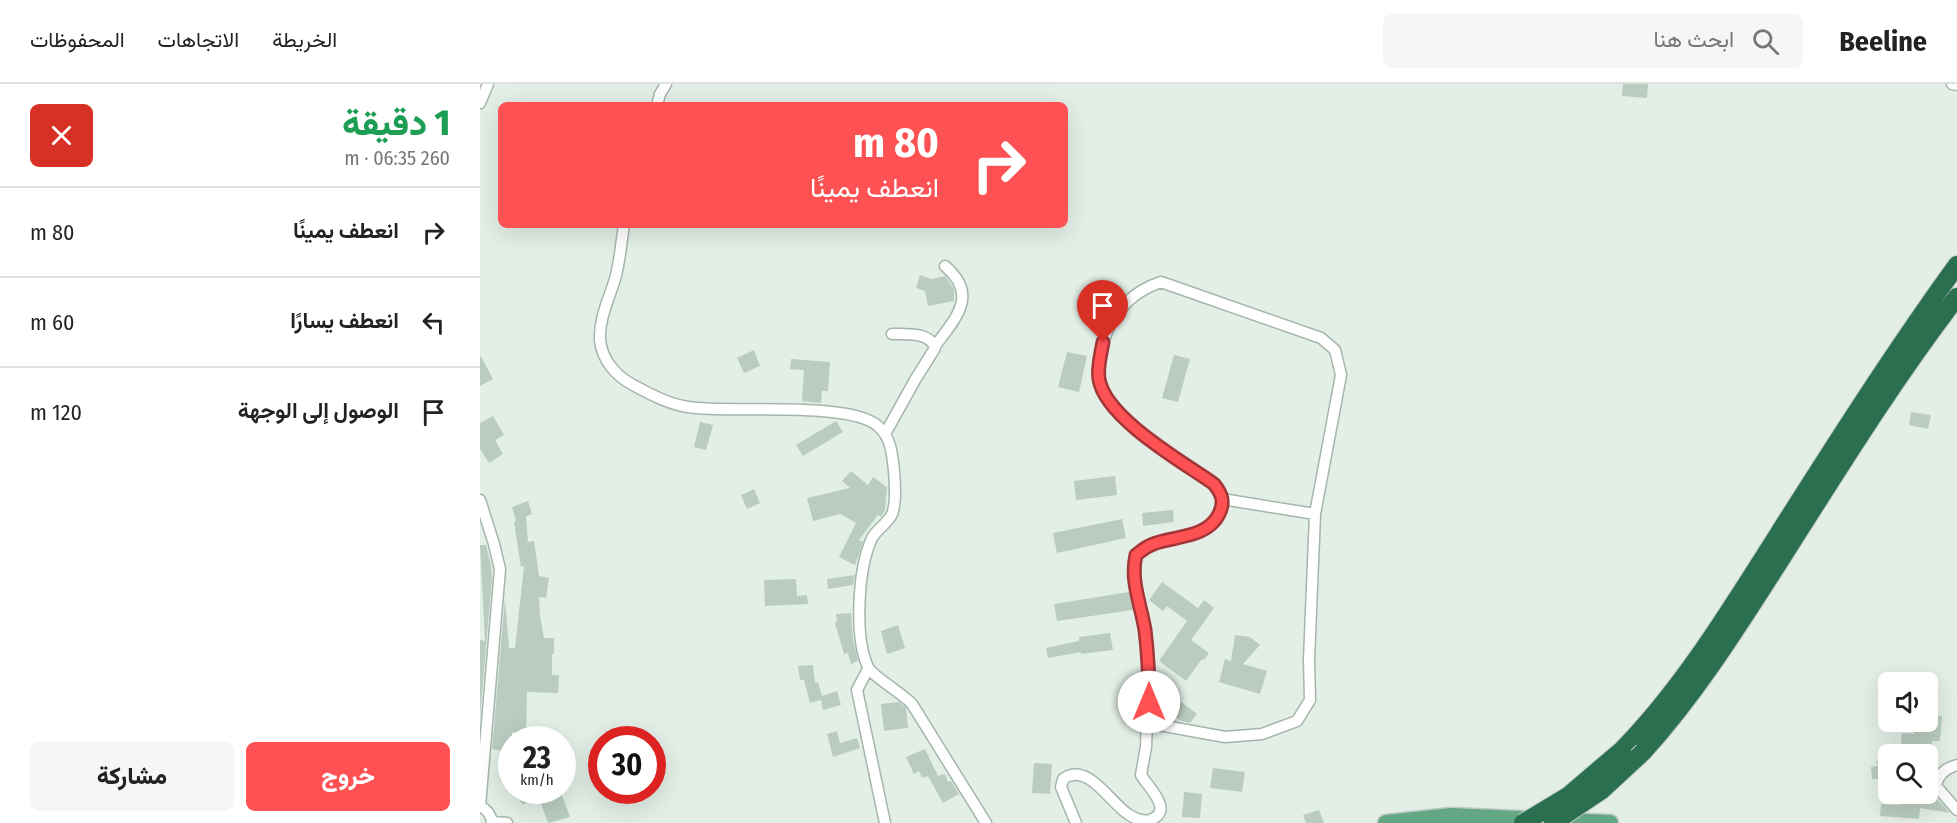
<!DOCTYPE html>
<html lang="ar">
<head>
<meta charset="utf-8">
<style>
  :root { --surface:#fff; --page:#f6f6f6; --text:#222; --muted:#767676; --line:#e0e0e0; --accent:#fd5154 }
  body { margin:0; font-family:"Fira Sans Condensed",Vazirmatn,sans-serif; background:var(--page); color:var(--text); direction:rtl; height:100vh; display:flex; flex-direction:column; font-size:22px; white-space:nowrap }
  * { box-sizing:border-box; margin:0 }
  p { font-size:20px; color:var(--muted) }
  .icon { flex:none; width:33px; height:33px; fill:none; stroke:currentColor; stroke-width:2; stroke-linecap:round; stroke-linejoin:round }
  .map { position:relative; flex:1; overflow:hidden; direction:ltr }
  .sheet { display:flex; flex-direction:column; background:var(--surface); width:480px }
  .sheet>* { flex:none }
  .hud { position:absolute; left:18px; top:18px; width:570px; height:126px; border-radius:9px; box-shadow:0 6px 24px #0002; direction:rtl; background:#fd5154; color:#fff; overflow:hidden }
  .fabs { position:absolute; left:1398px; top:588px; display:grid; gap:12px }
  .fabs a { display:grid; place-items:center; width:60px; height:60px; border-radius:9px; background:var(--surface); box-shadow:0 6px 24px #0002; font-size:30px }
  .speed { position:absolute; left:18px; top:642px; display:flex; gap:12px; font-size:30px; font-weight:700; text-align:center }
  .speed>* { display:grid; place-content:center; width:78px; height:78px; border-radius:50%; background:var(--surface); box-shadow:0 6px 24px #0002; line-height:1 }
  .speed small { font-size:15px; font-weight:400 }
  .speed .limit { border:9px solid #d22; background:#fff; color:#111 }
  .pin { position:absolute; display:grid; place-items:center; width:51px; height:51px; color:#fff; margin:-62px -26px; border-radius:50% 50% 50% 0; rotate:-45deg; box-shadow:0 0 6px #0007 }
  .pin .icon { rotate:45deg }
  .me { position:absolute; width:66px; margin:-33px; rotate:0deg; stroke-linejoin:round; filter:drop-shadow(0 0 4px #0008) }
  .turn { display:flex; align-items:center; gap:21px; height:126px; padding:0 30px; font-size:27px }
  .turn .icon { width:78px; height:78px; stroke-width:2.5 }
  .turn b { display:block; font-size:42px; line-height:51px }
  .round { display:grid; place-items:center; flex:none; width:63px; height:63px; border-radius:9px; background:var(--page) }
  .summary { display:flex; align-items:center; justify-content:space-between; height:102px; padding:0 30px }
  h1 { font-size:36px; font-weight:800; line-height:45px; color:#1e9e55 }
  .primary-button { display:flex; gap:12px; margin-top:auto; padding:12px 30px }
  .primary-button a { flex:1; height:69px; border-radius:9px; background:var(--accent); color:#fff; font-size:24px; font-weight:800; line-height:69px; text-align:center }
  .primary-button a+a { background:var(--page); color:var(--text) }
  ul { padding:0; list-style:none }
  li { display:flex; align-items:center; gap:18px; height:90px; padding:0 30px; border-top:2px solid var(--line) }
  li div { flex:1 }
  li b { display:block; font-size:22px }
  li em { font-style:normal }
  header { display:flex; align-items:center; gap:36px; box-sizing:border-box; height:84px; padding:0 30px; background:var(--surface); border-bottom:2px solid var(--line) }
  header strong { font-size:28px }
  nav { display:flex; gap:33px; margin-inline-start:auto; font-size:21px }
  .search { width:420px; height:54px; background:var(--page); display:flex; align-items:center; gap:15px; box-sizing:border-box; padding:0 21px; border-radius:9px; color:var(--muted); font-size:22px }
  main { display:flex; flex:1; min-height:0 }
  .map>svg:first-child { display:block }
  .building { fill:#baccc0 }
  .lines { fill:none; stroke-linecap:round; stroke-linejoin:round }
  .street-casing { stroke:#a4b6ab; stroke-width:13 }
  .primary-casing { stroke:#c1cac5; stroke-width:19 }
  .highway-casing { stroke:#c1cac5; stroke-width:20 }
  .street { stroke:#fff; stroke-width:10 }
  .primary { stroke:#63a784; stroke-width:16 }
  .highway { stroke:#2a6f4f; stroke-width:18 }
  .highway-bridge-casing { stroke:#c1cac5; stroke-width:20; stroke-linecap:butt }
  .highway-bridge { stroke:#2a6f4f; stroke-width:18 }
  .route-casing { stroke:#a43537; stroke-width:15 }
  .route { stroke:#fd5154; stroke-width:10 }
</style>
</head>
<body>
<header>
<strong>Beeline</strong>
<div class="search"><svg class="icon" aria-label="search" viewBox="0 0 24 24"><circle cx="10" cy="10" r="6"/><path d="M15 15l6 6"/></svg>ابحث هنا</div>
<nav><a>الخريطة</a><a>الاتجاهات</a><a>المحفوظات</a></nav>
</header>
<main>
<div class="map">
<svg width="1477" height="739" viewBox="0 0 1477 739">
  <rect width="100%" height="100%" fill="#e2eee6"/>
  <path class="building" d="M1143,0h25l-1,14 -25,-2z
    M440,191l12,4 13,-3 9,13v12l-26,5 -3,-15 -9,-3z
    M274,266l6,16 -16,7 -7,-15z
    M587,268l20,4 -8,36 -21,-5z
    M0,271l13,24 -13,7z
    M694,271l16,4 -12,43 -16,-4z
    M311,275l39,3 -2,29h-6l-1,12 -19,-2 2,-31 -14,-1z
    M1431,328l20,3 -3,14 -19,-4z
    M13,332l11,19 -9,5 8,14 -14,9 -9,-14v-26z
    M356,337l7,11 -40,24 -7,-11z
    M220,338l13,3 -7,25 -12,-3z
    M371,387l17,14 5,-8 14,10 -2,23 -4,7 -3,-2 -19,25 4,2 -8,23 -16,-8 17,-34 -16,-9 -27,7 -6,-23 43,-10 -8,-7z
    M635,392l2,19 -41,5 -2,-19z
    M274,405l6,14 -13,6 -6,-14z
    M48,417l4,13 -6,2 2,26 6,-1 5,35 10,2 -3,20 -7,-1 1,19 4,22h10v16h-2v21h7l-1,18 -31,-1 -1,41 -14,-1v49h-12v-29l2,-1 -10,-2 13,-150 4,49h6l9,-82 -3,1 -7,-45 2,-1 -4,-14z
    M693,426l1,12 -31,4 -1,-13z
    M642,435l4,19 -69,15 -4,-20z
    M0,461h6l5,20 1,13 -12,139v-77l5,1z
    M375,491l-2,10 -25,4 -1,-10z
    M316,495l1,17 10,-1 1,9 -43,2 -1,-26z
    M682,498l36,26 6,-8 10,8 -23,32 18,13 -5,7 -2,-1 -16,22 -27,-20 28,-40 -20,-15 -4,5 -14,-11z
    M649,508l4,18 -76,11 -3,-17z
    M371,529l2,27 5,21 -7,3 -3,-11 -4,1 -9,-31 2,-1 -1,-8z
    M418,541l7,23 -18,6 -6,-23z
    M630,549l3,17 -32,4v-2l-33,6 -2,-10 33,-7v-4z
    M755,551l15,2 10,8 -17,19 24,7 -7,23 -41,-12 6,-23 6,2z
    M333,581l2,18 3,-1 4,14 15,-5 4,14 -18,5 -2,-10 -11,3 -6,-23h-4l-2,-14z
    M688,608l29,22 -7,9 -9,-2 -22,-17z
    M419,618l7,6 2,20 -24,3 -3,-27z
    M1448,631l14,1 -2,25h-8l-1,13h-31l2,-21 12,1v-12h14z
    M357,647l3,12 17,-5 3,10 -27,9 -6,-23z
    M445,665l13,27 7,-2 3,8 3,-1 8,13 -16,9 -15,-27 -6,2 -3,-7 -5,3 -8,-17z
    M1396,677h12v31l-5,-13h-11l-1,-12 7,-1z
    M554,679l18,1 -2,30 -18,-1z
    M733,684l32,4 -3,20 -32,-4z
    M48,706h32l10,27 -22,6 -10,-28 -15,10 -6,-8z
    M704,708l18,2 -2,24 -18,-1z
    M1455,713l15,16 -30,-5 -1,11 -39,-3 1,-12 20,1 -4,-1v-6l37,1z
    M839,726l5,13h-18l-3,-8z"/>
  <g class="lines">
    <g class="street-casing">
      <path id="street" d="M1472,0l5,1
        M0,19l8,-19
        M177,21l3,-11 6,-10
        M144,141c-3,18 -4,37 -9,54 -6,20 -16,39 -15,61 2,20 16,36 33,45 17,9 35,19 55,22 40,7 165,-7 191,20 3,3 6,6 8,11 7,13 11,62 5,76 -4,9 -15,15 -20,24 -14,30 -18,99 -4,129 3,8 35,27 44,37l74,119
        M455,262c21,-28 44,-51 10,-80
        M405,350l30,-54 20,-32c-5,-16 -29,-14 -43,-14
        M742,415l93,15
        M0,416l14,44 6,25 -20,237
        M388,585l-11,21 28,133
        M1477,681c-11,3 -19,9 -21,21l21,24
        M0,722c8,4 11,9 12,17
        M12,738l15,1
        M596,739l-15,-36 2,-8c25,-18 47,24 65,35 5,4 15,8 22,6 25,-9 -2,-33 -9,-45l5,-28 3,-81 -4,-37 -12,-53 3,-20c6,-6 13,-11 20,-13 22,-7 51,-6 63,-29 6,-12 3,-20 -5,-30 -31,-22 -103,-63 -114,-100 -4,-15 0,-35 6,-50 10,-25 28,-43 55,-52l160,56 14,12 6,25 -26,139 -6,146 1,40 -13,21 -35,13 -37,3 -77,-14"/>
    </g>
    <g class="primary-casing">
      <path id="primary" d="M906,739l65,-7 159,7"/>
    </g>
    <g class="highway-casing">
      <path id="highway" d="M1142,666c61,-62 110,-143 157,-217 57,-90 115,-181 178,-268
        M1163,668c51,-56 92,-121 133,-185 58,-91 115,-184 181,-270"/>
    </g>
    <use href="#street" class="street"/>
    <use href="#primary" class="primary"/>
    <use href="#highway" class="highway"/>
    <g class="highway-bridge-casing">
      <path id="highway-bridge" d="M1043,739l45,-27 54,-46
        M1073,739l49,-33 41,-38"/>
    </g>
    <use href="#highway-bridge" class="highway-bridge"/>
  </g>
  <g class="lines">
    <g class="route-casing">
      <path id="route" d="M623,258c-2,12 -6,25 -4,37 6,39 84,83 115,105 8,10 11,18 5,30 -11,23 -42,22 -63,29 -7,2 -14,7 -20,12 -6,26 5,50 9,75 3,24 4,48 4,72"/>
    </g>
    <use href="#route" class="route"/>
  </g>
</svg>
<div class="fabs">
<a><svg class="icon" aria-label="sound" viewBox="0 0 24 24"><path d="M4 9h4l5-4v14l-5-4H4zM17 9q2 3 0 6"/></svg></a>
<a><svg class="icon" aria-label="search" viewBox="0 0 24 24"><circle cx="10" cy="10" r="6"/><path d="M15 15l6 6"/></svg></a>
</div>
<div class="speed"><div>23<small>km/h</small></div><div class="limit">30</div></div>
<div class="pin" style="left:623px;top:258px;background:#d93025"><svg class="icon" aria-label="arrive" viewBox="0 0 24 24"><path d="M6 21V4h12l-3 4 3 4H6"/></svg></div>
<svg class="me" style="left:669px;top:618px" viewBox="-20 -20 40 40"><circle r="19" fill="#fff"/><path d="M0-13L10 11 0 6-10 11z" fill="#fd5154"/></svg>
<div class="hud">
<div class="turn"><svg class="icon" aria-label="right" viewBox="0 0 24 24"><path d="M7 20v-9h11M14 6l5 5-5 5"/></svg><div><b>80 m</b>انعطف يمينًا</div></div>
</div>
</div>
<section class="sheet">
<div class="summary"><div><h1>1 دقيقة</h1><p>260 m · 06:35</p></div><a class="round" style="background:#d93025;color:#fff"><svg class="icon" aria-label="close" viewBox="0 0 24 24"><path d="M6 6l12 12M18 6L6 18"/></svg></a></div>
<ul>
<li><svg class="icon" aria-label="right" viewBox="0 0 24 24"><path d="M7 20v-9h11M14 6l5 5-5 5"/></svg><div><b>انعطف يمينًا</b></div><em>80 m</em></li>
<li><svg class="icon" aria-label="left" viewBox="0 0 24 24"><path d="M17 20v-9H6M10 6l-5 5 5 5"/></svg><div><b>انعطف يسارًا</b></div><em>60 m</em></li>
<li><svg class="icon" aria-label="arrive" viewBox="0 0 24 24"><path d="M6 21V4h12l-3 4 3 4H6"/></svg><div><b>الوصول إلى الوجهة</b></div><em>120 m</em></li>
</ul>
<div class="primary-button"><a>خروج</a><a>مشاركة</a></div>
</section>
</main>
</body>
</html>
